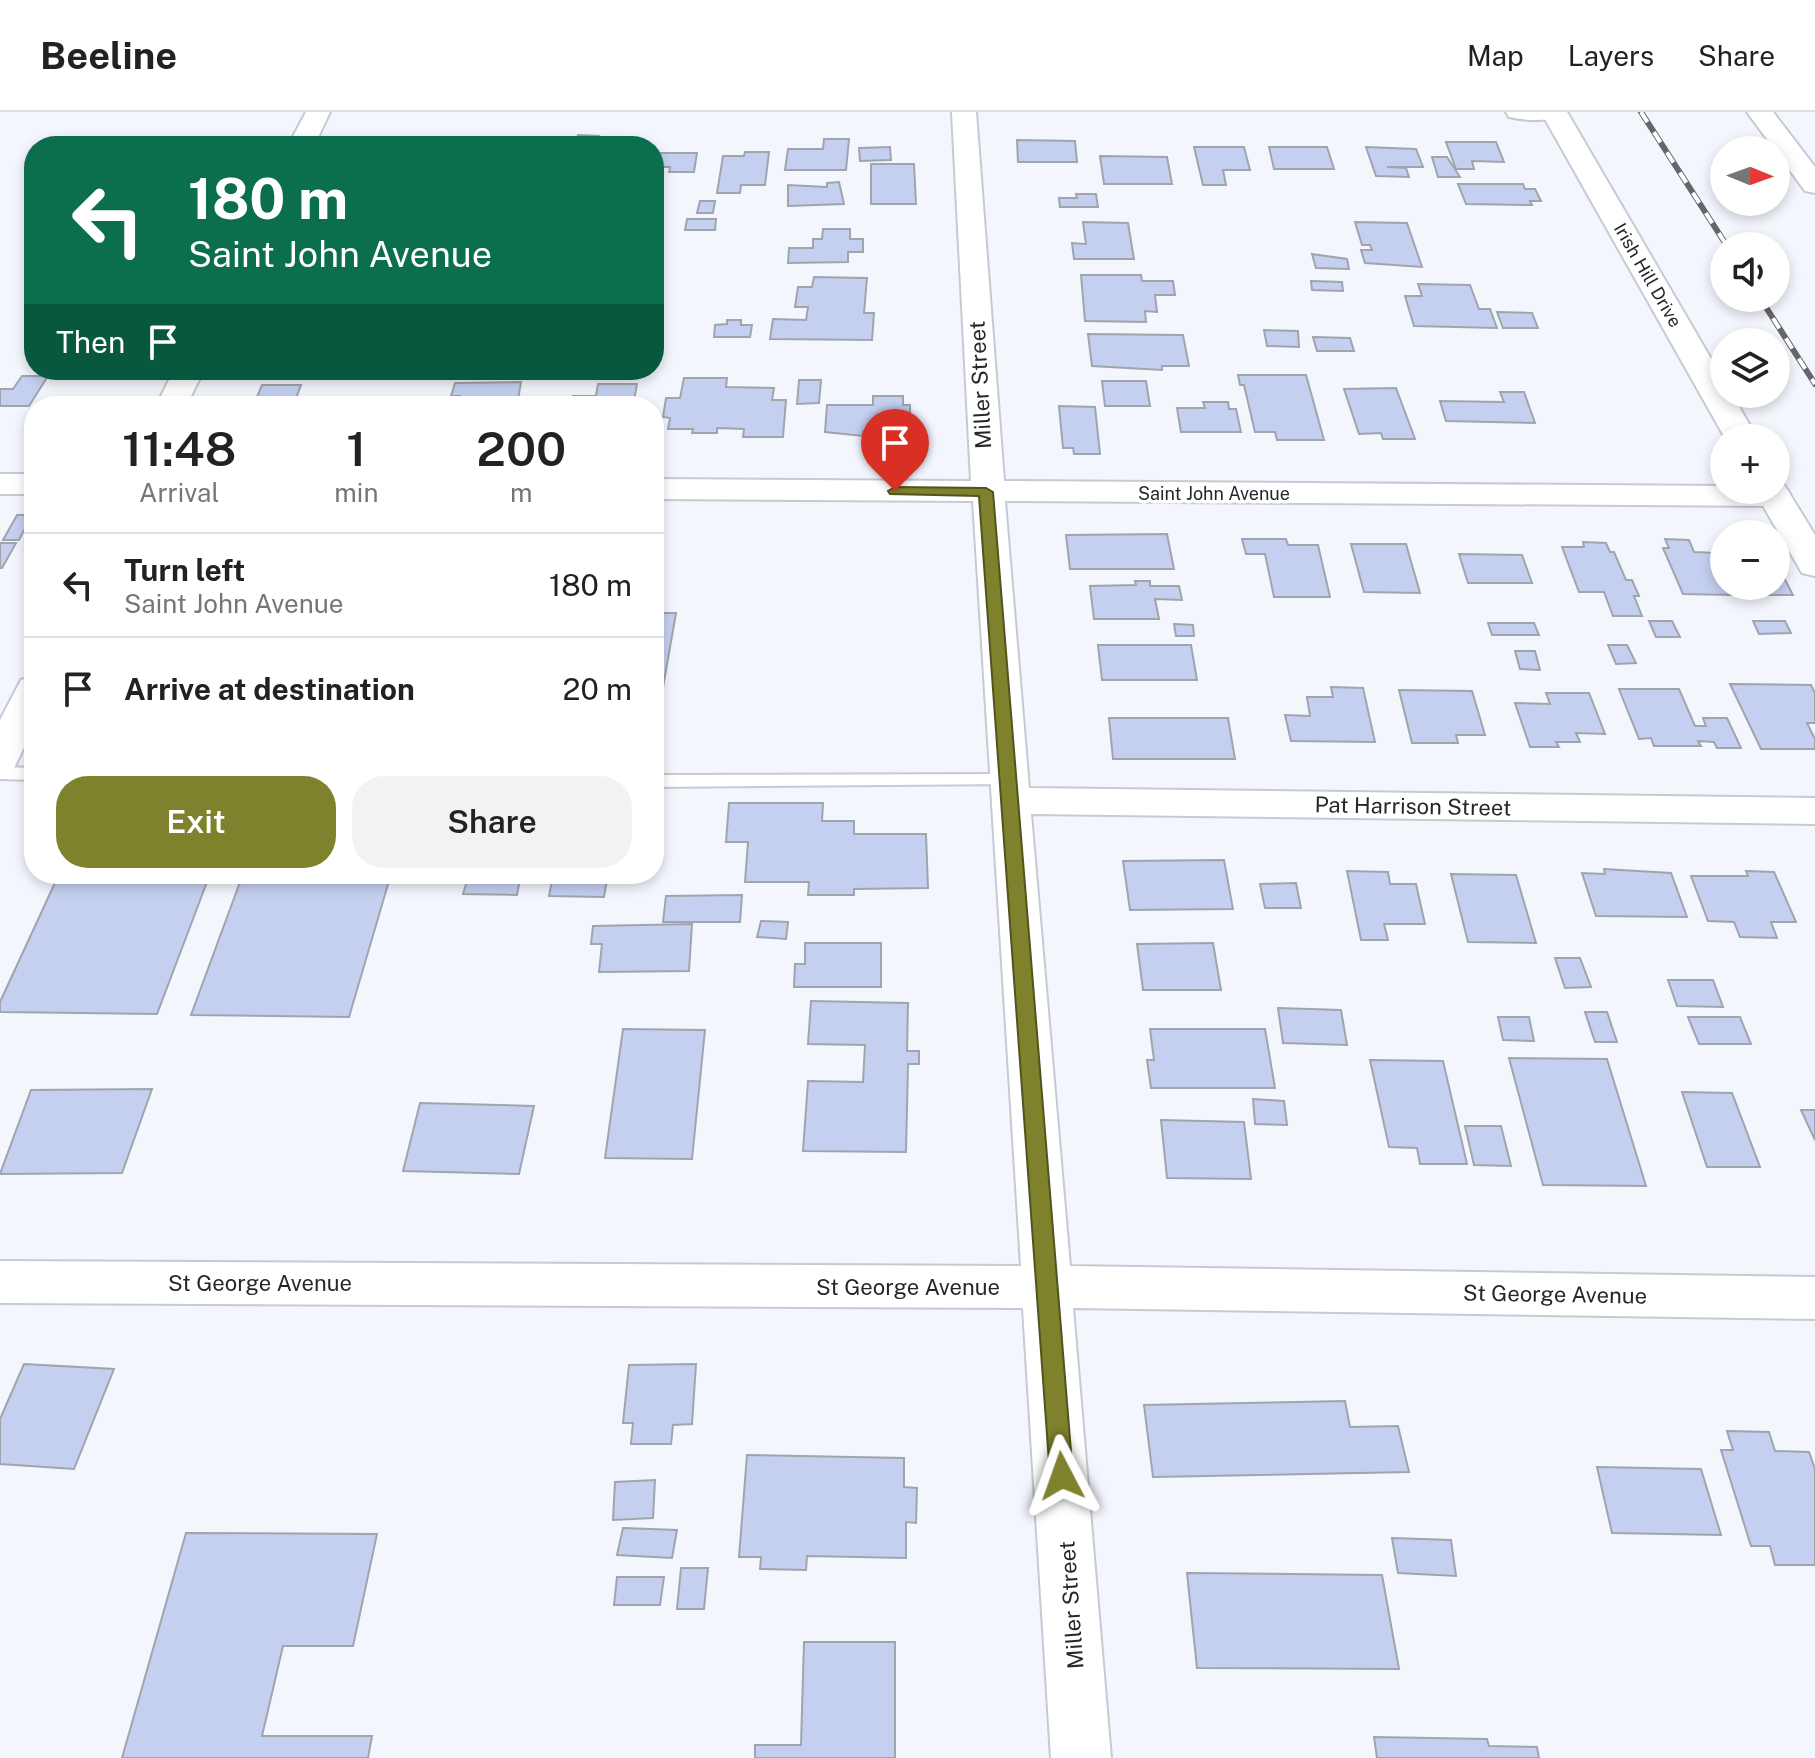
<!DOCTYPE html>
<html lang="en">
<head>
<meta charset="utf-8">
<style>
  :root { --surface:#fff; --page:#f2f2f2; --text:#222; --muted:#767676; --line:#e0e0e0; --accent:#7e822c }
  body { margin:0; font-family:"Public Sans",sans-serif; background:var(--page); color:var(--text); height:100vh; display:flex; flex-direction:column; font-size:30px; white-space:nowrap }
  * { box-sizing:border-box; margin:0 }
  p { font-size:26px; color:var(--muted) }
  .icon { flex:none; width:44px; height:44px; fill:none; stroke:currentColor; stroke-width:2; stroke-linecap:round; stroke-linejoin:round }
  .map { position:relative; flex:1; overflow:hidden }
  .panel { position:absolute; left:24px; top:284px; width:640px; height:488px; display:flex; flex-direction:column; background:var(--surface); border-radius:32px; box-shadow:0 4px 12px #0003 }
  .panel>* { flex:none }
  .top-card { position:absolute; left:24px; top:24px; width:640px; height:244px; border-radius:32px; box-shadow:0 4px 12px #0003; background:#0b6e4f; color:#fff; overflow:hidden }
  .needle { width:52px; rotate:91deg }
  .fabs { position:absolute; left:1710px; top:24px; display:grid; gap:16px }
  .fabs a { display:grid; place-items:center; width:80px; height:80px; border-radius:50%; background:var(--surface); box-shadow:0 4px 12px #0003; font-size:40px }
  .pin { position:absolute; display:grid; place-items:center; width:68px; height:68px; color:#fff; margin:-82px -34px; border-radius:50% 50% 50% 0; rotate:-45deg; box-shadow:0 0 8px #0007 }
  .pin .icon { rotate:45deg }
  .me { position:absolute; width:88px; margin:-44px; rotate:356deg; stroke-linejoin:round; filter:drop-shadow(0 0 6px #0008) }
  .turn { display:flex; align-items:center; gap:28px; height:168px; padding:0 32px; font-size:36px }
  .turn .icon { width:104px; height:104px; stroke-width:2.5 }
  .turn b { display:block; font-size:56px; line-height:68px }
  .then { display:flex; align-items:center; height:76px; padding:0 32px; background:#0003; gap:16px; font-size:30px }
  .eta { display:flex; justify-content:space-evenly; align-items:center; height:136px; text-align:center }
  .eta b { font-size:48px; font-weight:600; line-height:56px }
  .cta { display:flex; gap:16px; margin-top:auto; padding:16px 32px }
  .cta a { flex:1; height:92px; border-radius:32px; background:var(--accent); color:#fff; font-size:32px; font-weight:600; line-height:92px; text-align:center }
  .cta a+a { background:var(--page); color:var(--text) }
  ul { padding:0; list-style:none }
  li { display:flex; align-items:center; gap:24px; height:104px; padding:0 32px; border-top:2px solid var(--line) }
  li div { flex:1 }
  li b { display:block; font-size:30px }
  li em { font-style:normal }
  header { display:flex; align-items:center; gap:48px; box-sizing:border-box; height:112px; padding:0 40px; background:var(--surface); border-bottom:2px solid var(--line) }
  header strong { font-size:38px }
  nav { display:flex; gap:44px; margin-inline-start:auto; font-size:28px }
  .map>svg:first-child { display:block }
  .building { fill:#c5d0f1; stroke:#a0a4ad; stroke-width:2 }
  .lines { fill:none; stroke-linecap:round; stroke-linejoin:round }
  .lane-casing { stroke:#c6cad3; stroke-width:4 }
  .street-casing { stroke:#c6cad3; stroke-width:4 }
  .secondary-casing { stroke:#c6cad3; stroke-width:4 }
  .lane { fill:#fff; fill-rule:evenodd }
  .street { fill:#fff; fill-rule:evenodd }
  .secondary { fill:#fff; fill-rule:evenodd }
  .rail-casing { stroke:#65666c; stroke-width:6 }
  .rail { stroke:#fff; stroke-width:4; stroke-dasharray:12; stroke-linecap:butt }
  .route { fill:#7e822c; stroke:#52541d; stroke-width:2 }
  .labels { text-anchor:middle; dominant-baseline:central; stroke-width:7; stroke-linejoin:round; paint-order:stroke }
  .far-street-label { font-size:18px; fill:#26272b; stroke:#fff }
  .street-label { font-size:22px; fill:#26272b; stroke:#fff }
</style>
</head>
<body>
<header>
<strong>Beeline</strong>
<nav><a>Map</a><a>Layers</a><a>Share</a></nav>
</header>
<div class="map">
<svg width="1815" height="1646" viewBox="0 0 1815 1646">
  <rect width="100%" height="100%" fill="#f4f6fe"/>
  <path class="building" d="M578,23l21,1 -3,10h-21z
    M824,27h25l-3,31h-61l3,-21h35z
    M1017,28l58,1 2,21h-59z
    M408,29l-2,4 46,-1 -91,2 6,-4z
    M1446,30h50l8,20 -32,-1 2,8h-18z
    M890,35l1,13 -31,1 -1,-13z
    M1194,35h50l6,23h-27l3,15h-23z
    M1269,35h58l7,22h-60z
    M1366,35l50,2 7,18h-36l19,1 3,9 -33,-1z
    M745,40h24l-4,33h-24l-1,8h-23l6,-37h21z
    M654,41h43l-3,19h-25l1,-5h-16z
    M1100,44l67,1 5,27h-68z
    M1432,45h15l13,20h-22z
    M871,52h43l2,40h-45z
    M839,70l5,22 -56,2v-21l39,2v-4z
    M1458,72h65l2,5h10l6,12h-11l2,4 -66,-1z
    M1076,82h20l2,13h-38l-1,-9h18z
    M700,89h15l-2,12h-16z
    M687,107h29l-1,11h-30z
    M1083,110l45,1 6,36h-60l-2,-16 14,1z
    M1355,110l52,1 15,44 -57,-4 -4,-13h11l-2,-5h-8z
    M823,117h27v10h13v13h-15v10l-60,1 1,-15h24v-9h9z
    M1312,142l35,5 2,10 -33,-1z
    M1081,163h60l1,6h31l2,14h-20l2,17 -12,-1 1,11 -61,-1z
    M814,165l53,1 -3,35h10l-2,27 -102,-1 3,-20 33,1 2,-13h-13l3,-20h14z
    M1311,169l31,1 1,9 -31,-1z
    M1418,172l52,1 9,24h11l7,19 -83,-2 -9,-30h17z
    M1497,200l35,1 6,15h-35z
    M727,208h14v5h11l-2,12h-36l1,-12 12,-1z
    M1264,218l34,1 1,16 -32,-1z
    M1088,222l95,1 6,31h-27v4l-70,-4z
    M1313,225l37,1 4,13h-37z
    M1238,263h68l18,65h-47l-2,-8h-20l-11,-47h-4z
    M22,264h26l-19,30h-29v-17h13z
    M684,266h43l-1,9 48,1 -2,12h14l-3,37h-40l1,-8 -27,-1v5h-25l1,-4h-25l2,-11 -7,-1 3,-19h14z
    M799,268h22l-2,23 -22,1z
    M1102,269h44l4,25h-45z
    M521,270l-4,24h-59l2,-10h-9l4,-13z
    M598,272h39l-4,22h-62l2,-10h23z
    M262,273h39l-7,19h109l-150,2z
    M1396,276l19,51h-32l-2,-6 -22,1 -15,-45z
    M1500,280h24l11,31 -89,-2 -6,-20 64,1z
    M873,284h30v9h7v28l-47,-1v4l-38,-4 2,-27h46z
    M1203,290h25l1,7h7l5,23h-60l-4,-24h28z
    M1059,294l36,1 5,47h-26l-1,-6h-10z
    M17,403h15l-13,25h-16z
    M1167,422l7,35h-104l-4,-34z
    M1242,427h44l2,6h30l12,52h-56l-9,-43h-19z
    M1665,427l24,1 5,12 22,1 8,18v15h7l4,9 -52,-1 -20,-46h6z
    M1583,430l23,1 4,9h4l12,28h6l7,16h-5l8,20h-29l-9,-24h-25l-17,-45h22z
    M0,431h16l-14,25h-2z
    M1351,432h55l14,49 -56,-1z
    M1459,442l63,1 10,28h-64z
    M1776,460h5l12,23h-25l-4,-9h12z
    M1135,469h15v5h29l3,14 -27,-1 4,20h-65l-4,-33 46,-1z
    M654,501h22l-14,80h-8z
    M1649,509h23l8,16h-24z
    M1753,509h32l6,12 -32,1z
    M1488,511h46l5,12h-47z
    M1174,512l19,1 1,11h-18z
    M1098,533h93l6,35h-95z
    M1608,533h19l9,18 -20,1z
    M1515,539h20l5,19 -20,-1z
    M1730,572l81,1 4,8v30h-8l8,16v10h-54z
    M1331,575l32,1 12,54 -84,-1 -6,-26 25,1 -3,-19h26z
    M1619,577h60l16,37h11l-3,-8h24l14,30h-24l-3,-6 -16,-1 3,5h-47l-3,-8 -12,1z
    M1399,578l73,1 13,44h-29l2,8h-46z
    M1546,581h43l16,41 -29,-1 4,9h-24l3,5h-29l-15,-44 35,1z
    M1109,606h119l7,41h-122z
    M729,691h94l-1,18h32v13h72l2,54 -74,1v6h-46l1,-13h-64l3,-40h-22z
    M1224,748l9,49 -103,1 -7,-49z
    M1604,757l67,4 16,44 -91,-1 -14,-43 23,1z
    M1347,759l41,1 2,12h26l9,40h-41l4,16h-27z
    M1746,759l28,1 22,50h-25l6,16 -37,-1 -6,-15 -26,-1 -17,-45h57z
    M59,762h151l-53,140 -157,-2v-10z
    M243,762h148l-42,143 -158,-2z
    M469,762h139l-4,23 -55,-1 3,-16 -32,-1 -3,16 -54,-1z
    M1451,762l65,1 20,68 -68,-1z
    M1296,771l5,25h-36l-5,-24z
    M742,783l-2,27h-77l3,-26z
    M761,809l27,1 -2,17 -29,-2z
    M692,812l-3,47 -90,1 3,-28h-11l2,-18z
    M805,831h76v44h-87l1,-23h10z
    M1213,831l8,47h-78l-6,-46z
    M1555,846h25l11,29 -26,1z
    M1668,868h45l10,27 -46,-1z
    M811,889l97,2 -1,48h12v13h-11l-2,88 -103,-1 5,-70 55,1 2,-37 -57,-1z
    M1278,896l63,2 6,35 -64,-2z
    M1585,900h22l10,30h-22z
    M1498,905h31l5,24 -31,-1z
    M1688,905h52l11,27h-52z
    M623,917l82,1 -13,129 -87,-1z
    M1150,917h115l10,59h-124l-4,-28h7z
    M1509,946l98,1 39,127 -103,-1z
    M1370,948l73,1 24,103h-47l-3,-16 -28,-1z
    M152,977l-30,84 -122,1 31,-84z
    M1682,980l50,1 28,74h-53z
    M1253,987l31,2 3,24 -32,-1z
    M420,991l114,3 -15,68 -116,-3z
    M1801,998h14v30z
    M1161,1008l83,2 7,57 -84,-1z
    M1465,1014h36l10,40 -37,-1z
    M24,1252l90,5 -40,100 -74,-5v-45z
    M696,1252l-4,60 -19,1 -2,19h-40l2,-21h-10l6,-58z
    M1345,1289l5,26 48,-1 11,46 -256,5 -9,-72z
    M1727,1319l42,1 6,19 34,1 6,17v96h-40l-5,-19h-19l-30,-96h12z
    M747,1343l157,3v29l13,1 -1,35 -10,-1v36l-99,-2 -1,14 -46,-1 1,-12h-22z
    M1597,1355l104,2 20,66 -109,-2z
    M655,1368l-2,38 -40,2 2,-38z
    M623,1416l54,2 -5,28 -55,-3z
    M186,1421l191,1 -24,112h-70l-21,90h110l-4,22h-246z
    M1392,1426l59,2 5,36 -58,-3z
    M681,1456h27l-4,41h-27z
    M1187,1461l195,2 17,94 -202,-1z
    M617,1465h47l-4,28h-46z
    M804,1530h91v116h-140v-13h46z
    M1374,1625l113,2 2,7 48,1 2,11h-162z"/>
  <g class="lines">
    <g class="lane-casing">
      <path id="lane" d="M0,655l34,1v12l-34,-1z
        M1009,662l7,2 2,4 -2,4 -362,3v-12z"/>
    </g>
    <g class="street-casing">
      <path id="street" d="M306,0h24l-16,34h-26z
        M952,0h24l28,369 720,5v4h52v-4l11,3 4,7 -4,7 -12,3 -770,-5 24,287 786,10v26l-784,-10 39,452 745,11v42l-742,-11 38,450h-60l-28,-450 -1023,-5v-42l1021,5 -48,-765 -319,-2v-20l317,2z
        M1506,0h60l-3,5c-17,4 -37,4 -54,0z
        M174,258h30l-18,36h-30z
        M0,362h34v20h-34z
        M34,564v51l-20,41 -14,4v-52l21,-40z"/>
    </g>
    <g class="secondary-casing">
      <path id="secondary" d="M1541,0h26l157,269v13h8l25,44h-32z
        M1747,0h26l42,55v26l-10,-2z
        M1776,369l7,2 32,52v41l-13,-3 -48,-83h22z"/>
    </g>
    <use href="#lane" class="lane"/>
    <use href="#street" class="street"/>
    <use href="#secondary" class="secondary"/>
    <g class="rail-casing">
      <path id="rail" d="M1641,0l86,134
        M1760,186l55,86"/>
    </g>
    <use href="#rail" class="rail"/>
  </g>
  <path class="route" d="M895,375l91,1 7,4 80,984 -3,7 -8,3 -9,-3 -3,-7 -71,-980 -89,-2 -2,-3z"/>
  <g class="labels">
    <g class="far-street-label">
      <text transform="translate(1648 163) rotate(60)">Irish Hill Drive</text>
      <text x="1214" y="381">Saint John Avenue</text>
    </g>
    <g class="street-label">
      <text transform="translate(980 273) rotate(-93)">Miller Street</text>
      <text transform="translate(1413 694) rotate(1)">Pat Harrison Street</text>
      <text x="260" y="1171">St George Avenue</text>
      <text x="908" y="1175">St George Avenue</text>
      <text transform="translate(1555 1182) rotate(1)">St George Avenue</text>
      <text transform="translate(1071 1493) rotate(-94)">Miller Street</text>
    </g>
  </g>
</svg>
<div class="fabs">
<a><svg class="needle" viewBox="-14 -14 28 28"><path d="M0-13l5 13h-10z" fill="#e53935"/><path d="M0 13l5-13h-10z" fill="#767676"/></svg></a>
<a><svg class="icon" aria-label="sound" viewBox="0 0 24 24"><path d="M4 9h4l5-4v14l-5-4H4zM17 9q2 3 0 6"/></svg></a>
<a><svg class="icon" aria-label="layers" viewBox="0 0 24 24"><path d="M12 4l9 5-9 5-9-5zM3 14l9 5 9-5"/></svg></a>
<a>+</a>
<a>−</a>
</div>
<div class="pin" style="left:895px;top:379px;background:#d93025"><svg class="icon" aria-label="arrive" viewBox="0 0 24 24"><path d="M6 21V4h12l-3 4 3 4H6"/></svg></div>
<svg class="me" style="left:1062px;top:1364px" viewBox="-20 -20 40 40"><path d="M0-17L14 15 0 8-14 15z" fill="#7e822c" stroke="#fff" stroke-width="4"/></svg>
<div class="top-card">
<div class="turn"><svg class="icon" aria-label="left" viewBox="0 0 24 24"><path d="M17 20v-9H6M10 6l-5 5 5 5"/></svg><div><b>180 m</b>Saint John Avenue</div></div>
<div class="then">Then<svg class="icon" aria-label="arrive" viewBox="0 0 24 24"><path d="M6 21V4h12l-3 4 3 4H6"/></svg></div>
</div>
<section class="panel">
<div class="eta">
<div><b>11:48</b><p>Arrival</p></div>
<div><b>1</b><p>min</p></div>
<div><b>200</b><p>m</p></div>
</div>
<ul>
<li><svg class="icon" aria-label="left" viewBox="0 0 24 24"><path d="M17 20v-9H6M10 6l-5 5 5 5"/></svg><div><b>Turn left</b><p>Saint John Avenue</p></div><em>180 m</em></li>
<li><svg class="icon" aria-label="arrive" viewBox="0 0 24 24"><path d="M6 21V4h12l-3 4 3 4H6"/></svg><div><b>Arrive at destination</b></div><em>20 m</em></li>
</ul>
<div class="cta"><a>Exit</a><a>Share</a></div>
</section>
</div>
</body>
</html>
